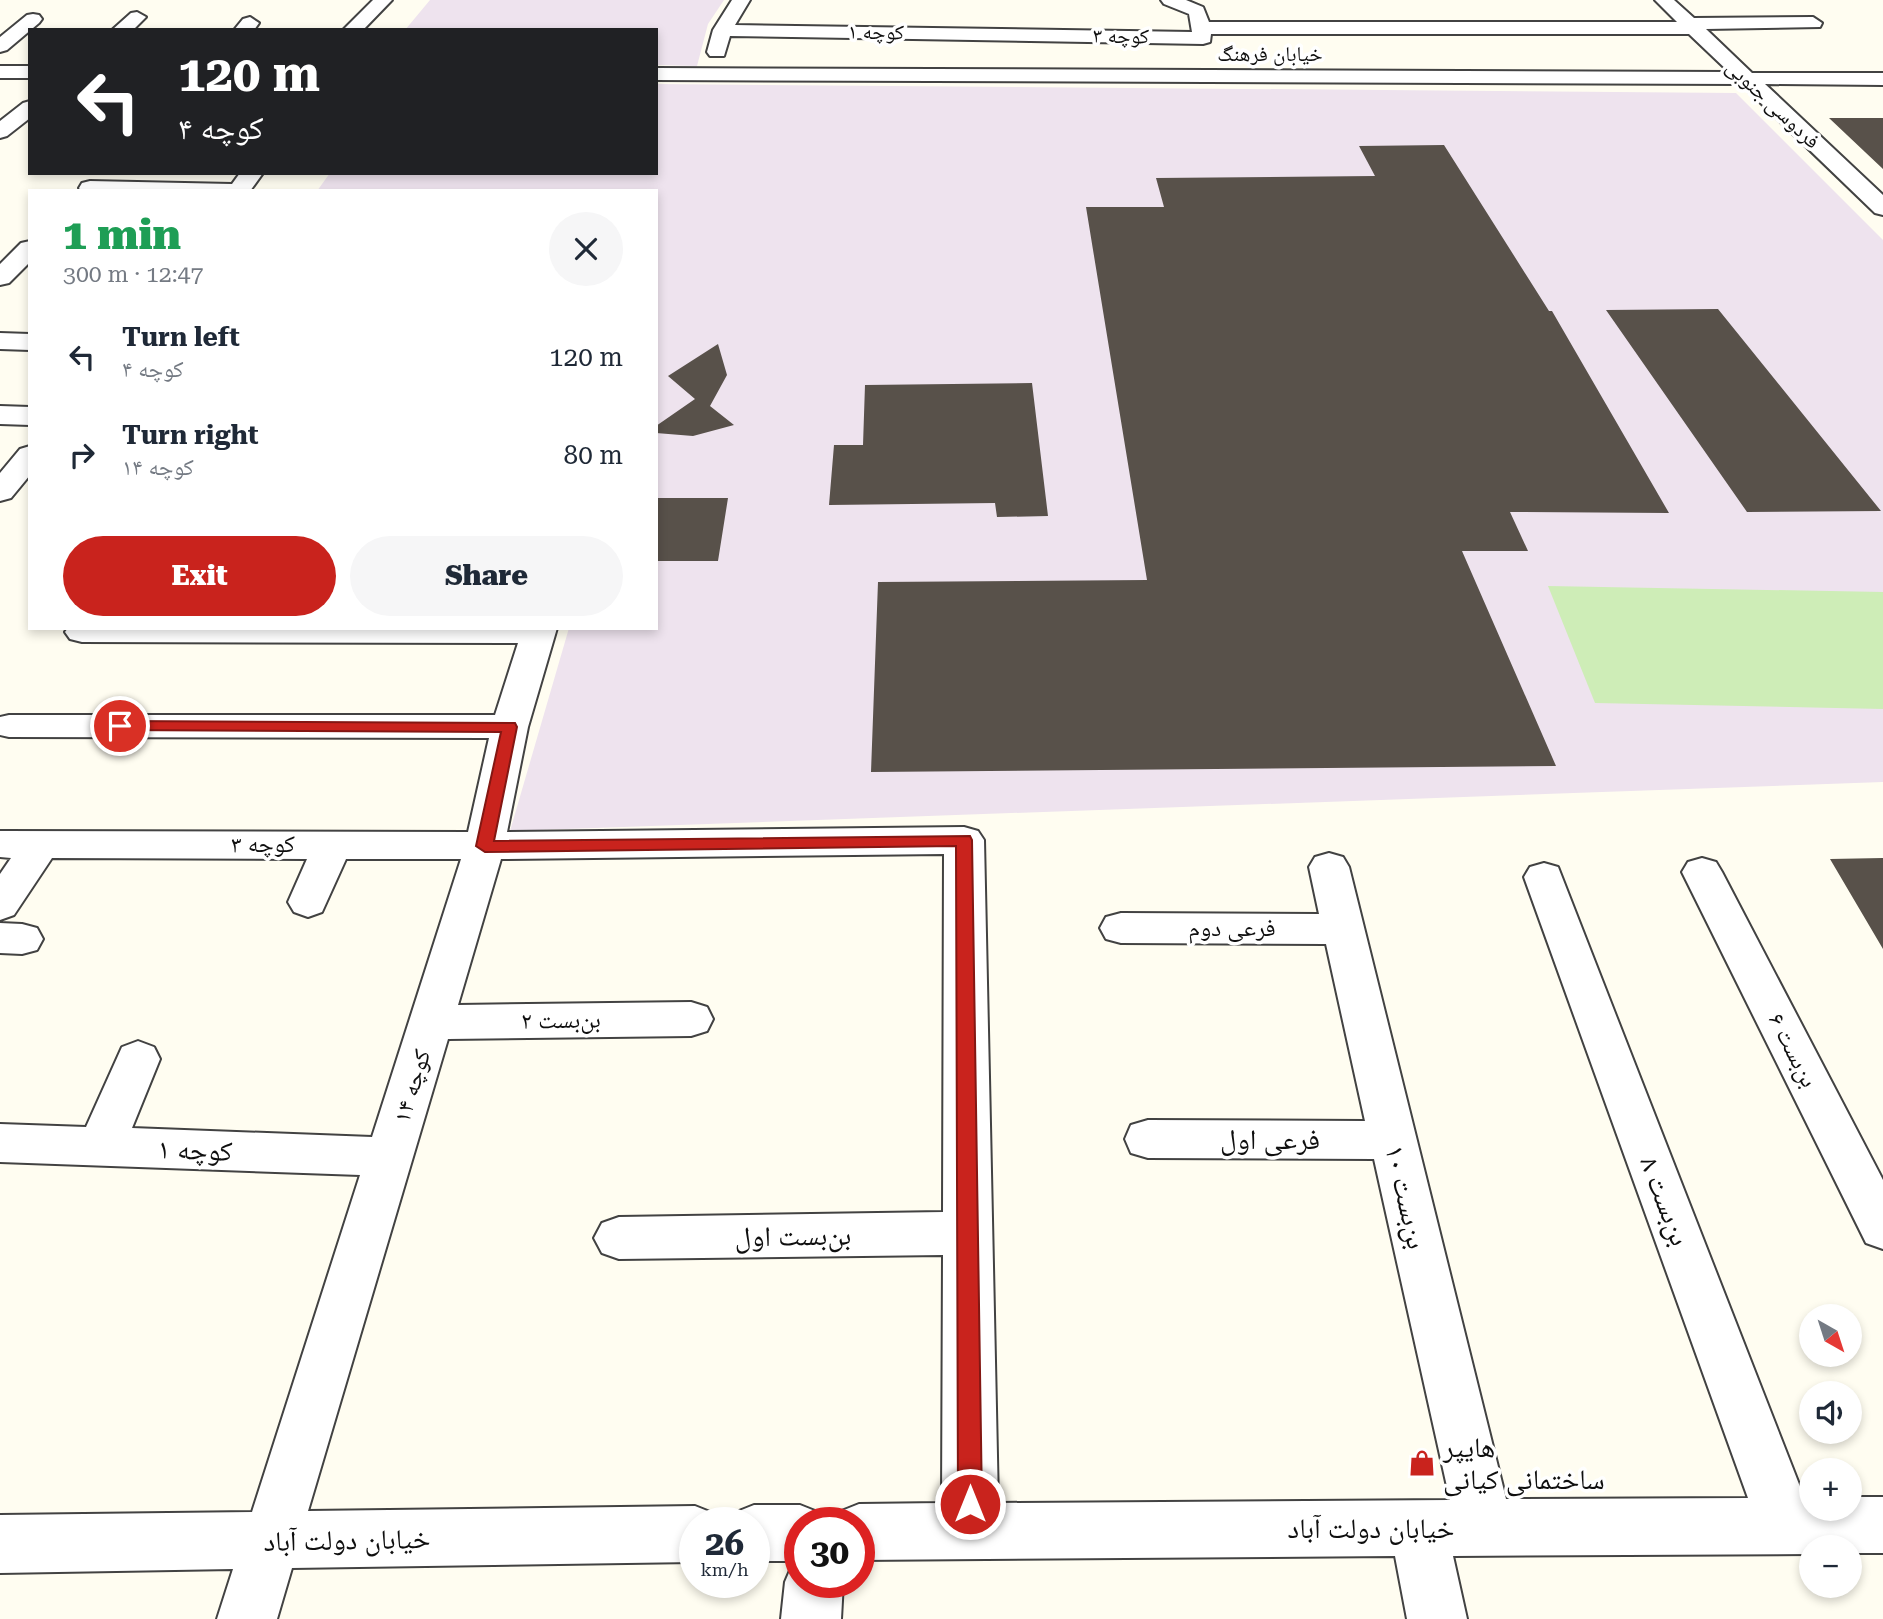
<!DOCTYPE html>
<html lang="en">
<head>
<meta charset="utf-8">
<style>
  :root { --surface:#fff; --page:#f6f6f7; --text:#1f2937; --muted:#747a83; --accent:#c9231d }
  body { margin:0; font-family:"Roboto Serif","Noto Naskh Arabic",serif; background:var(--page); color:var(--text); height:100vh; display:flex; flex-direction:column; font-size:26px; white-space:nowrap }
  * { box-sizing:border-box; margin:0 }
  p { font-size:23px; color:var(--muted) }
  .icon { flex:none; width:38px; height:38px; fill:none; stroke:currentColor; stroke-width:2; stroke-linecap:round; stroke-linejoin:round }
  .map { position:relative; flex:1; overflow:hidden }
  .details { position:absolute; left:28px; top:189px; width:630px; height:441px; display:flex; flex-direction:column; background:var(--surface); border-radius:0px; box-shadow:0 4px 10px #0003 }
  .details>* { flex:none }
  .top-card { position:absolute; left:28px; top:28px; width:630px; height:147px; border-radius:0px; box-shadow:0 4px 10px #0003; background:#202124; color:#fff; overflow:hidden }
  .needle { width:46px; rotate:141deg }
  .tools { position:absolute; left:1799px; top:1304px; display:grid; gap:14px }
  .tools a { display:grid; place-items:center; width:63px; height:63px; border-radius:50%; background:var(--surface); box-shadow:0 4px 10px #0003; font-size:35px }
  .speed { position:absolute; left:679px; top:1507px; display:flex; gap:14px; font-size:35px; font-weight:700; text-align:center }
  .speed>* { display:grid; place-content:center; width:91px; height:91px; border-radius:50%; background:var(--surface); box-shadow:0 4px 10px #0003; line-height:1 }
  .speed small { font-size:18px; font-weight:400 }
  .speed .limit { border:10px solid #d22; background:#fff; color:#111 }
  .pin { position:absolute; display:grid; place-items:center; width:60px; height:60px; color:#fff; margin:-30px; border:4px solid #fff; border-radius:50%; box-shadow:0 2px 7px #0007 }
  .me { position:absolute; width:77px; margin:-38px; rotate:0deg; stroke-linejoin:round; filter:drop-shadow(0 0 5px #0008) }
  .turn { display:flex; align-items:center; gap:24px; height:147px; padding:0 35px; font-size:32px }
  .turn .icon { width:91px; height:91px; stroke-width:2.5 }
  .turn b { display:block; font-size:49px; line-height:60px }
  .round { display:grid; place-items:center; flex:none; width:74px; height:74px; border-radius:37px; background:var(--page) }
  .headline { display:flex; align-items:center; justify-content:space-between; height:119px; padding:0 35px }
  h1 { font-size:42px; font-weight:800; line-height:52px; color:#1e9e55 }
  .cta { display:flex; gap:14px; margin-top:auto; padding:14px 35px }
  .cta a { flex:1; height:80px; border-radius:42px; background:var(--accent); color:#fff; font-size:28px; font-weight:800; line-height:80px; text-align:center }
  .cta a+a { background:var(--page); color:var(--text) }
  ul { padding:0; list-style:none }
  li { display:flex; align-items:center; gap:21px; height:98px; padding:0 35px }
  li div { flex:1 }
  li b { display:block; font-size:26px }
  li em { font-style:normal }
  .map>svg:first-child { display:block }
  .industrial { fill:#eee3ee }
  .green { fill:#ceedb7 }
  .building { fill:#58514a }
  .lines { fill:none; stroke-linecap:round; stroke-linejoin:round }
  .minor-casing { stroke:#424242; stroke-width:4 }
  .minor { fill:#fff; fill-rule:evenodd }
  .route { fill:#c9231d; stroke:#831713; stroke-width:2 }
  .labels { text-anchor:middle; dominant-baseline:central; stroke-width:7; stroke-linejoin:round; paint-order:stroke }
  .far-street-label { font-size:21px; fill:#0f0f0f; stroke:#fff }
  .street-label { font-size:24px; fill:#0f0f0f; stroke:#fff }
  .near-street-label { font-size:28px; fill:#0f0f0f; stroke:#fff }
  .near-poi-label { font-size:28px; fill:#0f0f0f; stroke:#fff; text-anchor:start }
</style>
</head>
<body>
<div class="map">
<svg width="1883" height="1619" viewBox="0 0 1883 1619">
  <rect width="100%" height="100%" fill="#fffdf1"/>
  <path class="industrial" d="M430,0h294l-16,24 -11,42 -41,-1v-35h-251z
    M656,84l1080,9 147,147v542l-1373,49 59,-203h87v-437h-339l13,-18h326z"/>
  <path class="green" d="M1548,586l335,6v117l-288,-6z"/>
  <path class="building" d="M1829,118h54v51z
    M1444,145l105,166h3l117,202 -159,-1 18,39h-66l94,215 -685,6 7,-190 269,-2 -61,-373h78l-8,-29 219,-2 -16,-30z
    M1718,309l163,202 -134,1 -141,-202z
    M718,344l9,31 -17,31 24,19 -41,11 -37,-3v-7l39,-27 -27,-23z
    M1032,383l16,133 -51,1 -2,-14 -166,2 5,-60h29l2,-60z
    M656,498h72l-10,63h-62z
    M1883,858v91l-53,-90z"/>
  <g class="lines">
    <g class="minor-casing">
      <path id="minor" d="M373,0h19l-29,30h-20z
        M732,0h18l-15,25 457,7 -3,-18 -25,-10 -3,-4h25l17,7 6,15h468l-22,-22h19l20,18 119,-1 9,6 -2,4 -114,2 46,44h131v12l-118,-1 118,111v20l-8,-2 -134,-129 -1085,-4v-12l1073,4 -40,-38h-478l-1,8 -7,2 -473,-8 -6,20h-14l-3,-4 6,-22z
        M137,12l9,5 -13,13h-21l19,-17z
        M33,14l6,1 3,4 -3,4 -32,27 -7,2v-15l27,-22z
        M250,17l9,6 -5,7h-20l9,-11z
        M0,66h30v12h-30z
        M30,101v17l-23,18 -7,2v-17l23,-18z
        M240,173h23l-13,18h-169l-2,-3 3,-5 8,-2 142,3z
        M30,241v21l-21,21 -9,2v-21l21,-21z
        M0,333l30,1v16l-30,-1z
        M0,406l30,1v18l-30,-1z
        M30,446v29l-19,23 -11,3v-28l20,-24z
        M68,628h489l-29,99 -21,105 457,-5 14,4 6,9 14,663 452,-3 -76,-341 -226,-1 -17,-5 -6,-14 6,-14 17,-5 217,1 -39,-177 -205,-1 -15,-4 -6,-11 6,-11 15,-4 198,1 -10,-47 6,-10 14,-4 14,4 6,10 157,632 242,-1 -224,-621 6,-10 14,-4 14,4 246,630h7v11h39v-11h33v56h-33v-6h-39v7l-358,2 14,63h-60l-12,-63 -536,4v-38h-25l5,-10 20,-8 83,-1 1,-248 -324,4 -17,-6 -8,-15 8,-15 17,-6 324,-5 1,-358 -443,5 -43,146 233,-3 16,5 6,12 -6,12 -16,5 -243,3 -140,472 387,-5 20,8 4,8h-24v40l-403,6 -15,51h-60l16,-50 -233,4v-58l252,-3 108,-337 -360,-13v-38l86,3 36,-80 16,-6 16,6 6,12 -28,69 240,9 89,-278h-115l-24,53 -14,5 -14,-5 -6,-10 19,-43 -255,-1 -38,57 -14,5v-46l11,-16 -11,-1v-26l468,1 21,-94 -480,-1 -9,-2v-18l9,-2h486l23,-72 -436,-1 -12,-3 -5,-7z
        M1702,858l14,4 6,10 161,308v69l-17,-6 -184,-371 6,-10z
        M0,923l22,1 15,4 6,11 -6,11 -15,4 -22,-1z
        M754,1505h46l20,8 4,9h-24v60h43l-2,37h-60l4,-37 9,-21h-40v-39h-24l4,-9z"/>
    </g>
    <use href="#minor" class="minor"/>
  </g>
  <path class="route" d="M120,721l395,2 2,4 -23,114 476,-5 2,4 10,664 -4,8 -8,3 -8,-3 -4,-8 -2,-658 -471,6 -9,-6 25,-114 -386,-2 -2,-4 2,-3z"/>
  <defs>
    <g id="shop-bare" transform="scale(2.1)"><path d="M-5-2.5h2.3a2.7 3.5 0 0 1 5.4 0H5L5.5 6h-11ZM-1.5-2.5h3a1.5 2.3 0 0 0-3 0Z" fill="#c9231d" stroke="#fff" stroke-width="2.5" paint-order="stroke"/></g>
  </defs>
  <g fill-rule="evenodd">
    <use href="#shop-bare" x="1422" y="1463"/>
  </g>
  <g class="labels">
    <g class="far-street-label">
      <text transform="translate(876 32) rotate(1)">کوچه ۱</text>
      <text transform="translate(1121 36) rotate(1)">کوچه ۳</text>
      <text x="1270" y="54">خیابان فرهنگ</text>
      <text transform="translate(1773 104) rotate(43)">فردوسی جنوبی</text>
    </g>
    <g class="street-label">
      <text x="263" y="844">کوچه ۳</text>
      <text x="1232" y="928">فرعی دوم</text>
      <text transform="translate(561 1020) rotate(-1)">بن‌بست ۲</text>
      <text transform="translate(1793 1050) rotate(63)">بن‌بست ۶</text>
      <text transform="translate(412 1086) rotate(-73)">کوچه ۱۴</text>
    </g>
    <g class="near-street-label">
      <text x="1270" y="1139">فرعی اول</text>
      <text transform="translate(195 1150) rotate(2)">کوچه ۱</text>
      <text transform="translate(1406 1197) rotate(77)">بن‌بست ۱۰</text>
      <text transform="translate(1665 1201) rotate(69)">بن‌بست ۸</text>
      <text transform="translate(793 1236) rotate(-1)">بن‌بست اول</text>
      <text x="1371" y="1528">خیابان دولت آباد</text>
      <text transform="translate(347 1540) rotate(-1)">خیابان دولت آباد</text>
    </g>
    <g class="near-poi-label">
      <text x="1443" y="1447">هایپر<tspan x="1443" dy="32">ساختمانی کیانی</tspan></text>
    </g>
  </g>
</svg>
<div class="tools">
<a><svg class="needle" viewBox="-14 -14 28 28"><path d="M0-13l5 13h-10z" fill="#e53935"/><path d="M0 13l5-13h-10z" fill="#747a83"/></svg></a>
<a><svg class="icon" aria-label="sound" viewBox="0 0 24 24"><path d="M4 9h4l5-4v14l-5-4H4zM17 9q2 3 0 6"/></svg></a>
<a>+</a>
<a>−</a>
</div>
<div class="speed"><div>26<small>km/h</small></div><div class="limit">30</div></div>
<div class="pin" style="left:120px;top:726px;background:#d93025"><svg class="icon" aria-label="arrive" viewBox="0 0 24 24"><path d="M6 21V4h12l-3 4 3 4H6"/></svg></div>
<svg class="me" style="left:970px;top:1504px" viewBox="-20 -20 40 40"><circle r="17" fill="#c9231d" stroke="#fff" stroke-width="3"/><path d="M0-11L8 9 0 5-8 9z" fill="#fff"/></svg>
<div class="top-card">
<div class="turn"><svg class="icon" aria-label="left" viewBox="0 0 24 24"><path d="M17 20v-9H6M10 6l-5 5 5 5"/></svg><div><b>120 m</b>کوچه ۴</div></div>
</div>
<section class="details">
<div class="headline"><div><h1>1 min</h1><p>300 m · 12:47</p></div><a class="round"><svg class="icon" aria-label="close" viewBox="0 0 24 24"><path d="M6 6l12 12M18 6L6 18"/></svg></a></div>
<ul>
<li><svg class="icon" aria-label="left" viewBox="0 0 24 24"><path d="M17 20v-9H6M10 6l-5 5 5 5"/></svg><div><b>Turn left</b><p>کوچه ۴</p></div><em>120 m</em></li>
<li><svg class="icon" aria-label="right" viewBox="0 0 24 24"><path d="M7 20v-9h11M14 6l5 5-5 5"/></svg><div><b>Turn right</b><p>کوچه ۱۴</p></div><em>80 m</em></li>
</ul>
<div class="cta"><a>Exit</a><a>Share</a></div>
</section>
</div>
</body>
</html>
